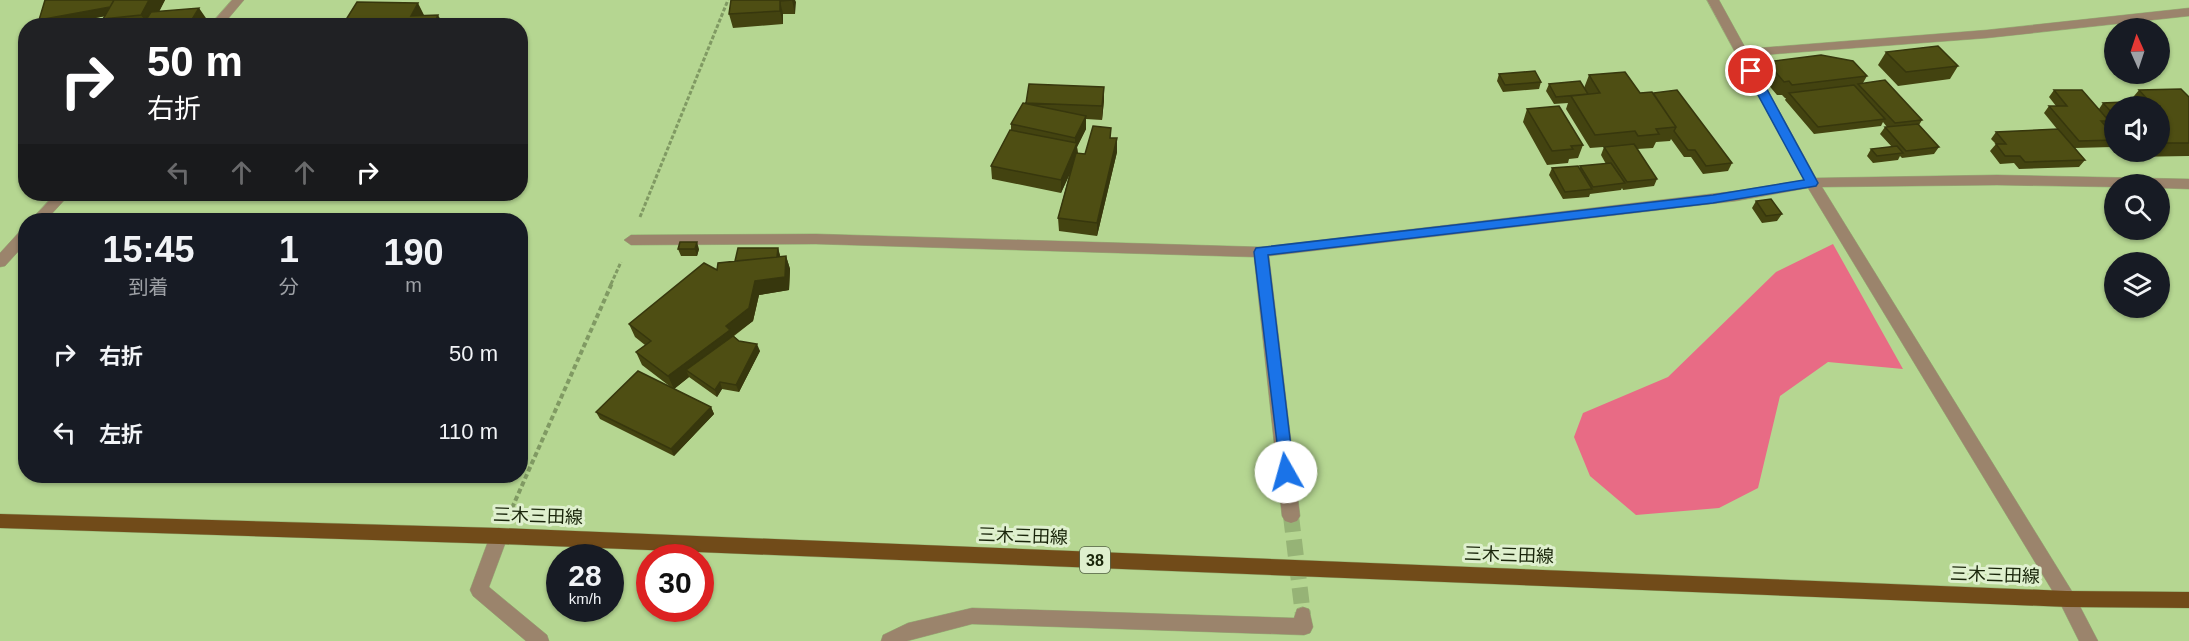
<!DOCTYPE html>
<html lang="ja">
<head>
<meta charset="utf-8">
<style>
  :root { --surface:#171b24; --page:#20242c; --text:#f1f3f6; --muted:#9ea1a6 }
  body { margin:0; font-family:Helvetica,"Noto Sans JP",sans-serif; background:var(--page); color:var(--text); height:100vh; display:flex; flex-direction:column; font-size:22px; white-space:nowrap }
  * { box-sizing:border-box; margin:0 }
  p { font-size:20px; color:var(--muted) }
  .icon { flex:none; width:33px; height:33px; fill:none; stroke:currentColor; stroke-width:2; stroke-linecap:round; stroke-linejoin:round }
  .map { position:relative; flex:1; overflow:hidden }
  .sheet { position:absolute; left:18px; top:213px; width:510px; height:270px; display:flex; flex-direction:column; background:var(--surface); border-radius:24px; box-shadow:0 2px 4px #0004 }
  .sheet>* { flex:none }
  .top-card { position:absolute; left:18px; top:18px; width:510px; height:183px; border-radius:24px; box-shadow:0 2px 4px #0004; background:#202124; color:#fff; overflow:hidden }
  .needle { width:39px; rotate:357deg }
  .controls { position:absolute; left:2104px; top:18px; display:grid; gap:12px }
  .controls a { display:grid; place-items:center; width:66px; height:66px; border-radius:50%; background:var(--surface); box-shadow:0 2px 4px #0004; font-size:30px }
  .speed { position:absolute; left:546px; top:544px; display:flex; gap:12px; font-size:30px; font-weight:700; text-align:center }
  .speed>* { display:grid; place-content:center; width:78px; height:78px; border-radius:50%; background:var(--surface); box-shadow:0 2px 4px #0004; line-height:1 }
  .speed small { font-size:15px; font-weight:400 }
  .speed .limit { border:9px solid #d22; background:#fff; color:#111 }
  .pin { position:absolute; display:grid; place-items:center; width:51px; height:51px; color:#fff; margin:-26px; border:3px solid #fff; border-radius:50%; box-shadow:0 2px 6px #0007 }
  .me { position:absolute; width:66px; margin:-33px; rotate:353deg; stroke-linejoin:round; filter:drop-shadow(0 0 4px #0008) }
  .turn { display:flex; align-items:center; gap:21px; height:126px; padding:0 30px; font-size:27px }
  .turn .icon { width:78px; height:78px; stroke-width:2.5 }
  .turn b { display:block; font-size:42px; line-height:51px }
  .lanes { display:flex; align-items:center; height:57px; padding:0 30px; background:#0003; justify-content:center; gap:30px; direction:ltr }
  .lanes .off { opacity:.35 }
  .eta { display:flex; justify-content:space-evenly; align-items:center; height:102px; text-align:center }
  .eta b { font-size:36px; font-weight:600; line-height:42px }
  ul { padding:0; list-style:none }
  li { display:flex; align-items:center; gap:18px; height:78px; padding:0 30px }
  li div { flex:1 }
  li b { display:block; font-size:22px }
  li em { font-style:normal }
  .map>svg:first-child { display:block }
  .forest { fill:#e86b85 }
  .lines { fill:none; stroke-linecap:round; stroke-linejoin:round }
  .minor-tunnel { stroke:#96b376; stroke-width:16; stroke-dasharray:16 8; stroke-linecap:butt }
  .minor-casing { stroke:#96b376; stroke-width:1 }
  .major-casing { stroke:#96b376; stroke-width:1 }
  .path-far1 { stroke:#809a63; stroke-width:3; stroke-dasharray:4 2; stroke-linecap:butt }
  .path { stroke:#809a63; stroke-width:4; stroke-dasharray:5 3; stroke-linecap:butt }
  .minor { fill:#9b846c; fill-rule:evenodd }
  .major { fill:#714b19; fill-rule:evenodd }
  .wall { fill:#434310 }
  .shaded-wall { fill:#37370d }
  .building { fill:#4e4e13; stroke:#37370d; stroke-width:1.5 }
  .route { fill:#1a73e8; stroke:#114b97; stroke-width:1.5 }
  .labels { text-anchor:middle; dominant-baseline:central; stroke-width:6; stroke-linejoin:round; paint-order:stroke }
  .shield { fill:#dff0ce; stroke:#546245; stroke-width:1.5 }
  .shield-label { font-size:16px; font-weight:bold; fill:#19250a }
  .street-label { font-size:18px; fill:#19250a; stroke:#dff0ce }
</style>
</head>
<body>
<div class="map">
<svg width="2189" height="641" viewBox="0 0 2189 641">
  <rect width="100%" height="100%" fill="#b5d691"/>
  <path class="forest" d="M1833,244l70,125 -75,-7 -48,34 -22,92 -39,20 -83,7 -46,-39 -16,-39 9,-24 85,-36 108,-105z"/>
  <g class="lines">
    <path class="minor-tunnel" d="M1291,516l12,99"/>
    <g class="minor-casing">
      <path id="minor" d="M232,0h12l-22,26h-13z
        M1707,0h12l27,49 241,-19 202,-22v8l-202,22 -238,18 67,122 181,-3 192,4v10l-29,-1v-4h-45v3l-118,-2 -175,2 251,406 25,48h-19l-18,-36 -253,-417 -72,13 -467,55 31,260 -3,5 -6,2 -6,-2 -3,-5 -28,-259 -438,-13 -185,1 -7,-5 7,-5 185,-1 445,13 475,-56 68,-11z
        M55,194h15l-24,26h-15z
        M26,229v14l-21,23 -5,1v-14l21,-23z
        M499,528l6,3 3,5 -19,51 58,48 2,6h-23l-53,-45 -3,-6 20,-54 3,-5z
        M1303,607l6,2 4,18 -3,6 -6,2 -332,-11 -65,17h-26l2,-6 25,-12 64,-15 322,10 3,-9z"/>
    </g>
    <g class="major-casing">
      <path id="major" d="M0,514l499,14 1568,63 122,1v16l-122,-1 -1568,-63 -499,-16z"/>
    </g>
    <path class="path-far1" d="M640,217l88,-217
      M611,284l10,-22"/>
    <path class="path" d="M512,508l100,-225"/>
    <use href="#minor" class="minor"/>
    <use href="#major" class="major"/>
  </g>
  <path class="wall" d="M45,0h120l-6,11 49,10 -3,5h-97l-5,-7 2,-3 -50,10h-12l-4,-6z
    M731,0h64v14h-12v10l-50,4 -4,-14z
    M1886,52l72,14 -8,13 -52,7 -20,-21z
    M1767,62l100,14 -4,7 59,37 -3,5 20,22 -5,7 -32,4 -2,-2 -2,4 -25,3 -6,-7 4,-7 21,-2 -12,-13 5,-7h2l-4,-5 -2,4 -67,8 -29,-34 1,-2h-1l-3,-3h-5l-17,-20z
    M1499,74l42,8 -2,7 -36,3 -6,-11z
    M1589,75l51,18 92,70 -4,8 -25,3 -12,-17h-7l-13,-18 -1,2 -14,1 -3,6 -16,1 20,30 -3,7 -31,4 -1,-2 -1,2 -31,4 -1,3 -26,2 -14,-24 3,-7h28v-2l26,-2 -5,-9 3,-8 25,-2 -39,3 -24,-39 2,-6 -14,1 -8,-13 3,-7 35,4z
    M1104,87v13l-2,20 -16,-1v10l-9,18 1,6 7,1 26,-16h6v14l-20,84 -38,-5 -1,-13 12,-46 -9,21 -69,-14 -1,-13 20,-36v-6l15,-21z
    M2054,90l45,19 4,-6 26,-1 10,-12 50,7v59l-60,1 -5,-5h36v-46h-45v38l-3,3 -37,1 10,12 -6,7 -60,2 -5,-6 -14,1 -10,-13 6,-7 -5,-5 5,-7 61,-3 -13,-16 5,-7h7l-7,-9z
    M1527,109l56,36 -5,13 -9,1 -1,4 -21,2 -24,-43z
    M1756,201l26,13 -5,7 -15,2 -10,-15z
    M778,248l2,9 6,-1 4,13 -1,21 -30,5 -6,26 -19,15 5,5 21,10 -21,41 -17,-3 -5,8 -28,-20 -15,12 37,18 3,7 -40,42 -74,-37 -4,-7 76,-24 -30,-23 -6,-13 9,-7 -10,-8 -6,-13 88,-54z
    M678,249h21l-2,7h-16z"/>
  <path class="shaded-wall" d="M149,0h16l-13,26h-3l-8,-11z
    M792,0h3l1,2 -1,12z
    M780,1l3,13v10l-3,-13z
    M418,3l7,14 -14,-1z
    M116,6l5,7 -66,13h-12l-4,-6z
    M199,8l9,13 -3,5h-13l-1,-5z
    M438,15l6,11h-11z
    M1104,87v13l-2,20v-14z
    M1086,116v13l-9,18 1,10 -17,36v-13l14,-32v-10z
    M1117,138v14l-20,84v-13z
    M697,242l2,7 -2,7 -2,-7z
    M778,248l2,7 -2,15 -2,-7z
    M786,256l4,13 -1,21 -30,5 -6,26 -67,49 3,7 -15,12 -6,-13 58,-50 29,-45z
    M757,344l3,7 -21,41 -3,-7z
    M720,382l2,7 -5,8 -2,-7z
    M711,407l3,7 -40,42 -3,-7z"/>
  <path class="building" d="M45,0h69l-4,7 -71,13z
    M114,0h35l-8,15 -38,4z
    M731,0h61l-12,1v10l-51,3z
    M357,2l61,1 -7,13 27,-1 -5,11h-91z
    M199,8l-8,13h4l-3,5h-50l9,-14z
    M1938,46l20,20 -52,6 -20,-20z
    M1821,55l32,6 14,15 -75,9 -3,-4 -5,1 -17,-20z
    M1535,71l6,11 -36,3 -6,-11z
    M1625,72l15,21 12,-1 24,35 -20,2 3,5 -21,2 -3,-5 -40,4 -24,-39 29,-3 -11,-18z
    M1885,80l37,40 -27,3 -37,-39z
    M1580,81l8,13 -32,3 -7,-13z
    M1029,84l75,3 -2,19 -76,-3z
    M1854,85l31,34 -67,8 -29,-34z
    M2181,89l8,8v46h-29v-37h-45v10l-12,-13 46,-2 -10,-11z
    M1677,90l55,73 -26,3 -11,-16h-7l-14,-19 2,-4 -23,-34z
    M2054,90h28l27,31h-8l14,15v4l-36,1 -30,-35h18z
    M1023,103l63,13 -11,22 -64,-14z
    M1559,106l24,39 -12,1 2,3 -21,2 -25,-42z
    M1918,124l21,23 -33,4 -21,-24z
    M1093,126l18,2 -1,10h7l-20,85 -39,-5 18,-65 9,1z
    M2058,129l27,31 -60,2 -5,-6h-15l-9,-12h10l-10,-12z
    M1010,130l67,13 -16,37 -70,-14z
    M1634,144l23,35 -30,3 -23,-35z
    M1897,146l6,7 -26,3 -6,-7z
    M1611,163l14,20 -32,4 -13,-21z
    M1578,166l14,23 -27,3 -13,-24z
    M1771,199l11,15 -16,2 -10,-15z
    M680,242h17l-2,7h-17z
    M738,248h40l-1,9 -42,4z
    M786,256l-1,21 -30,4 -6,27 -23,18 4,4 -62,46 -32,-24 15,-11 -22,-17 75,-61 13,7 1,-7z
    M733,336l6,5 18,3 -21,41 -16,-3 -5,8 -29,-20z
    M638,371l73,36 -40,42 -75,-37z"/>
  <path class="route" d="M1751,68l6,3 61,112 -2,3 -103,17 -445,52 26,217 -3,4 -5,2 -5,-2 -27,-224 2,-4 457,-53 91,-15 -59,-109z"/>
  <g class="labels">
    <rect class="shield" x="1080" y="547" width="30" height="26" rx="4.5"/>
    <g class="shield-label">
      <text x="1095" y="560">38</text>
    </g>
    <g class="street-label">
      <text transform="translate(538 516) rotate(2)">三木三田線</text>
      <text transform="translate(1023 536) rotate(2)">三木三田線</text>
      <text transform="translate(1509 555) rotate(2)">三木三田線</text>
      <text transform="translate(1995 575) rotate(2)">三木三田線</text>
    </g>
  </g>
</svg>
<div class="controls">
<a><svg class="needle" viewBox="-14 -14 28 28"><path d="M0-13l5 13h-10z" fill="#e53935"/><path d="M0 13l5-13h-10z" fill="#9ea1a6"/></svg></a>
<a><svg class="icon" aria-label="sound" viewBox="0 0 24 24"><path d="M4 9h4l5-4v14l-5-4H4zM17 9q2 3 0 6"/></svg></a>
<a><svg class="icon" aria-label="search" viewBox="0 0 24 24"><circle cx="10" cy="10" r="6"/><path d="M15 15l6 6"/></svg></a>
<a><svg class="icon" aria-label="layers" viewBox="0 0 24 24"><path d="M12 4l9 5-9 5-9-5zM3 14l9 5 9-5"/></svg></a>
</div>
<div class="speed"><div>28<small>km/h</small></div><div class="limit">30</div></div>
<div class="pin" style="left:1751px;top:71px;background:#d93025"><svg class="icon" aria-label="arrive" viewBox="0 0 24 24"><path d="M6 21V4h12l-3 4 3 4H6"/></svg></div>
<svg class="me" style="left:1286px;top:472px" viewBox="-20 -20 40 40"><circle r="19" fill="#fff"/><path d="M0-13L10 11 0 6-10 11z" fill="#1a73e8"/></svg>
<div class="top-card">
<div class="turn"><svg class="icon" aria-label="right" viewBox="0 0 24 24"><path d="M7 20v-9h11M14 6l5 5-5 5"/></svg><div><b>50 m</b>右折</div></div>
<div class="lanes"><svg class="icon off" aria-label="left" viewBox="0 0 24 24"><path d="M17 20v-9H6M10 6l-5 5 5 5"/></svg><svg class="icon off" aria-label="ahead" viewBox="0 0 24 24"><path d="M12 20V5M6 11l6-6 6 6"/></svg><svg class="icon off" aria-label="ahead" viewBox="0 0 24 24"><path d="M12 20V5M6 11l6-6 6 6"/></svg><svg class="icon" aria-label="right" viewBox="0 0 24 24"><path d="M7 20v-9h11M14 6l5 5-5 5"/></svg></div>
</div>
<section class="sheet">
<div class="eta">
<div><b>15:45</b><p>到着</p></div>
<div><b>1</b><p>分</p></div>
<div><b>190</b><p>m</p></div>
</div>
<ul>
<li><svg class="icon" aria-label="right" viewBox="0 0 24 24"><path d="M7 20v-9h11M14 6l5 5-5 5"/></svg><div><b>右折</b></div><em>50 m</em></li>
<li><svg class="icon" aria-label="left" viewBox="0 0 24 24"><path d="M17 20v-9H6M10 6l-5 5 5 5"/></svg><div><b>左折</b></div><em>110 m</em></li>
</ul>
</section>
</div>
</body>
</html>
